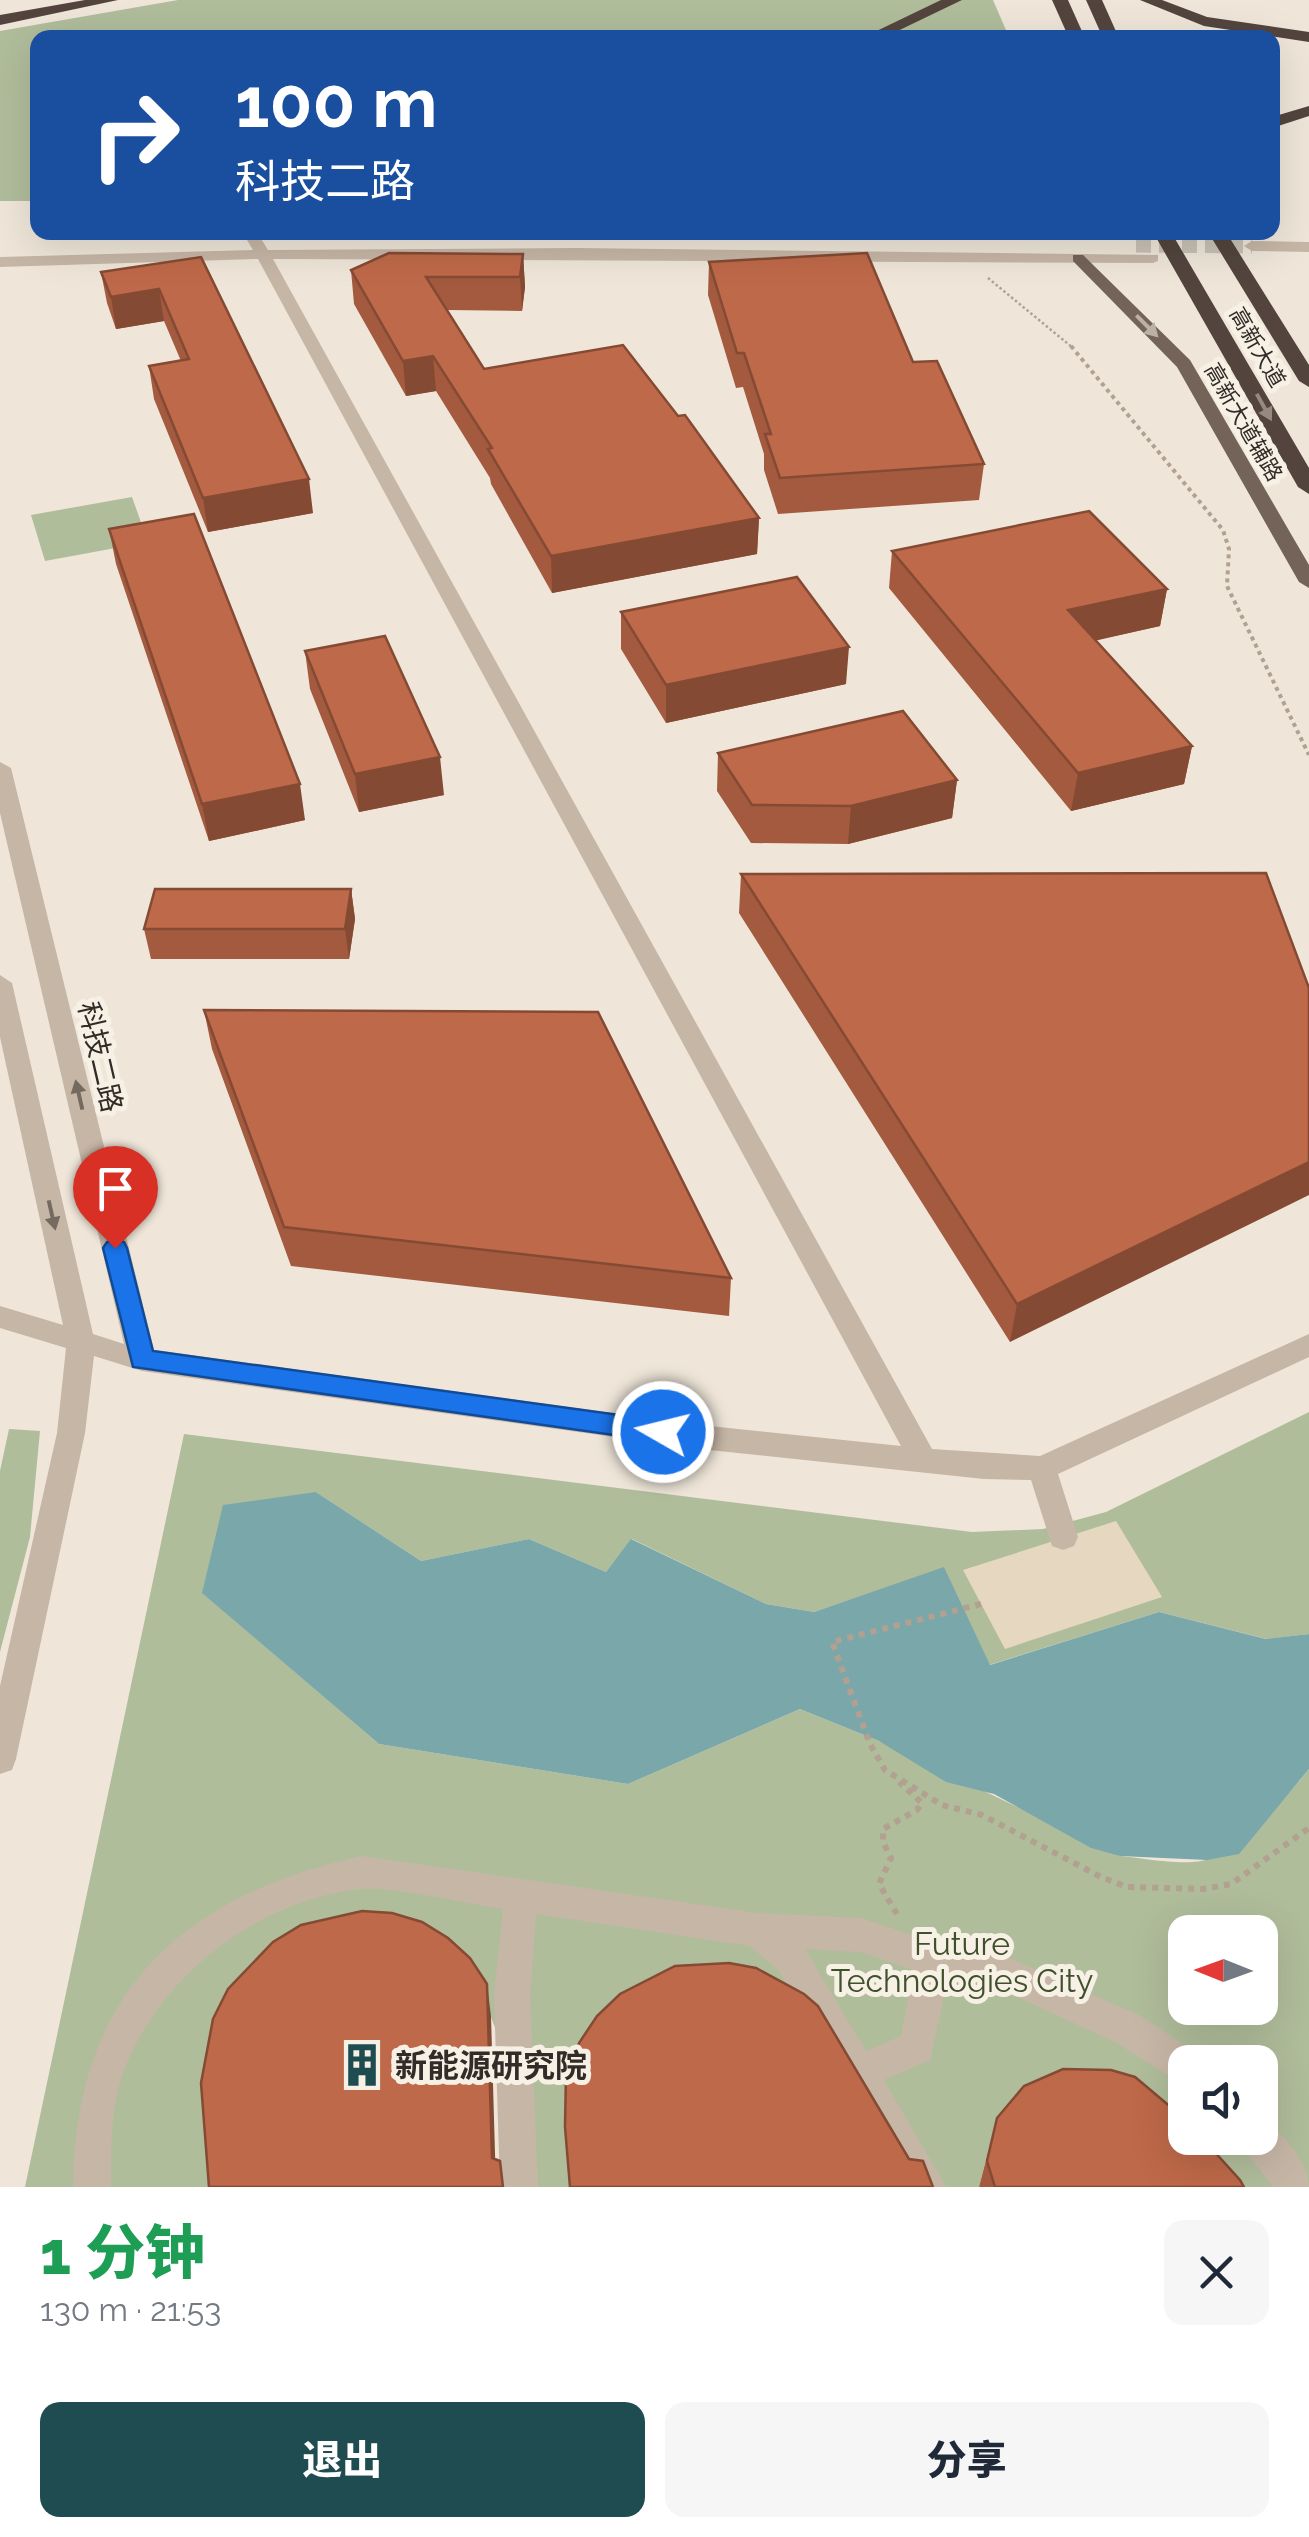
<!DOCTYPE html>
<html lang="zh">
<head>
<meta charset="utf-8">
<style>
  :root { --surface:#fff; --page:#f6f6f7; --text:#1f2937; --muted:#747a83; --accent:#1f4c51 }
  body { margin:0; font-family:Raleway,"Noto Sans SC",sans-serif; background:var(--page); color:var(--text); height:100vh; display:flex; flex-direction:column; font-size:38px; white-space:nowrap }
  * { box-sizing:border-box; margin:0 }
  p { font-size:32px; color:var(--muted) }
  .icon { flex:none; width:55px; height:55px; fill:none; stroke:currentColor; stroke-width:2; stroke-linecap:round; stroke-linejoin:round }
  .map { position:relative; height:2187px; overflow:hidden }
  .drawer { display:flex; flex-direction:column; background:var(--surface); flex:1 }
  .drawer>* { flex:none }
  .top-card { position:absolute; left:30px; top:30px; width:1250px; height:210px; border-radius:20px; box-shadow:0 10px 40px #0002; background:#1a4fa0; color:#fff; overflow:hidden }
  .needle { width:65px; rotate:271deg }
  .tools { position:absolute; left:1168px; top:1915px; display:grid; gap:20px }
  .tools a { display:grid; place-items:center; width:110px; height:110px; border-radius:20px; background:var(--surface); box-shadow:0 10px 40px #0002; font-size:50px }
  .pin { position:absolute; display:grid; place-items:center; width:85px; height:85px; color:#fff; margin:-102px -42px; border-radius:50% 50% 50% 0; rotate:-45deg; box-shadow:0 0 10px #0007 }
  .pin .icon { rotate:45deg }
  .me { position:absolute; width:110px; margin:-55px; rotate:278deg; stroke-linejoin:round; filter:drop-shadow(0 0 8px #0008) }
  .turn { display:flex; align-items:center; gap:35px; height:210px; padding:0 40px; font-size:45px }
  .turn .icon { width:130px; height:130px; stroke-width:2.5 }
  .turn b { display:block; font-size:70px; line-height:85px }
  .round { display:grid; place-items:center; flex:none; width:105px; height:105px; border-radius:20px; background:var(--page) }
  .head { display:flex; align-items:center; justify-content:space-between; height:170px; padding:0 40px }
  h1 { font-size:60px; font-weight:800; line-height:75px; color:#1e9e55 }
  .button { display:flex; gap:20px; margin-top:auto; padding:20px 40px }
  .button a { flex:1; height:115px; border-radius:20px; background:var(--accent); color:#fff; font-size:40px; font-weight:800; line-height:115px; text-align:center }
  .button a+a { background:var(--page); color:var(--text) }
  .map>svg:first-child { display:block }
  .green { fill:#b0bd9b; fill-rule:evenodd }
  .plaza { fill:#e6d7c1 }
  .water { fill:#7aa7aa }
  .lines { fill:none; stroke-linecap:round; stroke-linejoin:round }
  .minor-tunnel { stroke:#c9c1b5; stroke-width:15; stroke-dasharray:15 8; stroke-linecap:butt }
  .path-far2 { stroke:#b2a091; stroke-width:2.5; stroke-dasharray:2.5 2.5; stroke-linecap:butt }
  .path-far1 { stroke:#b2a091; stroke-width:4; stroke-dasharray:4 4; stroke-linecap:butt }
  .path { stroke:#b2a091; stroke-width:6; stroke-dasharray:6 6; stroke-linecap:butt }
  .minor { fill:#c6b6a6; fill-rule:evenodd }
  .major { fill:#746359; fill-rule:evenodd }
  .highway { fill:#53453e; fill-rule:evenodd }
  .wall { fill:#a35a3f }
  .shaded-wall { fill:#854a33 }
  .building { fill:#be6949; stroke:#854a33; stroke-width:2.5 }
  .oneway { fill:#bcb1a6 }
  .oneway2 { fill:#958981 }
  .oneway3 { fill:#756a60 }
  .route { fill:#1a73e8; stroke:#114b97; stroke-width:2.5 }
  .labels { text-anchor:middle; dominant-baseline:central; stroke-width:10; stroke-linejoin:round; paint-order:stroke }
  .far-street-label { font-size:22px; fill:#332b27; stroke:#f7f0e5 }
  .street-label { font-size:28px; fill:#332b27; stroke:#f7f0e5 }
  .near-park-label { font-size:32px; fill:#41502c; stroke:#f7f0e5 }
  .near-poi-label { font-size:32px; font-weight:bold; fill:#332b27; stroke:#f7f0e5; text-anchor:start }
</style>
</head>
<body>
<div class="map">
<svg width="1309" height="2187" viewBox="0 0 1309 2187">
  <rect width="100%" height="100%" fill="#efe6d9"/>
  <path class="green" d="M178,0h815l16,37 -971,1 -1,163h-37v-170z
    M132,497l16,45 -103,19 -14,-46z
    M1309,1412v222l-42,5 -108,-27 -170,53 -45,-97 -130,44 -48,-8 -134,-65 -26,33 -77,-33 -108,22 -105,-69 -113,101 176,151 249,40 172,-75 79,32 241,115c22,2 69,11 88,3 34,-14 79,-61 101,-90v418h-102l-218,-39 -10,39h-476l-1,-141 -11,-29 -16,-26 -258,196h-192l159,-753 788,98 71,-3 63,-17zM1185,1932h75v76h-75zM1185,2062h75v76h-75z
    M9,1429l31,2 -10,106 -30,115v-181z"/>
  <path class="plaza" d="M1116,1521l46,76 -157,52 -42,-79z"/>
  <path class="water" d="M316,1492l105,69 108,-22 77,33 25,-33 135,65 48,8 130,-45 46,98 169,-53 107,27 43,-5v135l-70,85 -32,6 -87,-4 -29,-8 -97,-54 -48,-12 -67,-41 -79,-32 -172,75 -249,-40 -177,-151 21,-88z"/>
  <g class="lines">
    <path class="minor-tunnel" d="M1136,245l116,1"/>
    <path class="path-far2" d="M988,278l85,70"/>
    <path class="path-far1" d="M1071,346l152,184 6,19 -2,37 82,169"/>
    <path class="path" d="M981,1604l-149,38 38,102 15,26 57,35 40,10 119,62 26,10 76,2 28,-5 78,-56
      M897,1914l-18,-30 12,-26 -8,-16v-13l34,-19 5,-7 -23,-21"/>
    <path class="minor" d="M255,235l5,2 8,13 308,-2 582,7v6l-5,2 -880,-4 659,1190 108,7 269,-122v23l-251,117 20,63 -4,9 -11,4 -11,-4 -21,-66 -47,-1 -284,-30 -558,-78 -48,-15 -9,77 -69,326 -4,11 -12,4v-88l57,-253 9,-85 -66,-20v-22l63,19 -63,-288v-62l12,8 81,351 31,10 -124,-531v-51l11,6 143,582 546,75 201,21 -643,-1187 -258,8v-10l253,-7 -6,-10z
      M1309,242v10l-57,-1 -8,-5 8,-5z
      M362,1856l396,57 102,5 74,24 59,9 148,65 57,39 3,7h-16v24l-70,-44 -124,-57 -43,-7 -18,82 -46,20 62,107h-40l-127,-216 -29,-25 -214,-32 -6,81 8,192h-38l-6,-192 9,-86c-35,-5 -113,-24 -144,-20 -102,12 -201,88 -236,184 -13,36 -12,76 -12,114h-38c2,-193 107,-291 289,-331zM805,1949l55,3 54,18 -13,66 -35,15z
      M1260,2120c22,9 49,44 49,67h-36l-28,-36 -5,-13h20z"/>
    <path class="major" d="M1073,255h10l107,105 119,205v23l-10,-6 -122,-215 -104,-106z"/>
    <path class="highway" d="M85,0h33l-118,25v-10z
      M941,0h21l-79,38h-21z
      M1052,0h16l17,38h-16z
      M1086,0h16l17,38h-16z
      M1140,0h22l45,17 102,15v10l-105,-16z
      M1309,106v10l-37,12v-11z
      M1153,232h18l138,236v26l-11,-7z
      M1208,232h18l83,133v22l-10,-6z"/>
  </g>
  <path class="wall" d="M523,254l2,33 -3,24 -75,-1 37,59 194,47 81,102 -2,36 -205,39 -61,-109 -1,-6 -54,-87 -30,5 -52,-92 -3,-34z
    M201,257l112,256 -105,19 -54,-133 -5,-33 32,-5 -17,-40 -48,8 -9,-26 -6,-31z
    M709,262l204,100 71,102 -5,36 -201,14 -14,-44v-16l-21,-67 -7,1 -28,-93z
    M109,529l196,291 -96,21 -93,-277z
    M892,551l275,38 -7,37 -64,14 96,106 -8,38 -113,27 -182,-223z
    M621,612l225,72 -180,39 -45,-74z
    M305,651l139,144 -85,17 -49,-123z
    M718,753l239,27 -5,38 -104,26 -97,-1 -34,-52z
    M741,874l568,114 -299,354 -271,-429z
    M351,889l4,30 -6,40h-198l-7,-30z
    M204,1010l527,268 -2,38 -438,-50 -79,-217z
    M997,2118l247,69h-265z"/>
  <path class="shaded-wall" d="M523,254l2,33 -3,24 -2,-34z
    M159,289l5,32 -48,8 -5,-32z
    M433,356l3,35 -30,5 -3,-35z
    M309,479l4,34 -105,19 -5,-34z
    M759,518l-2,36 -205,39 -1,-37z
    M1167,589l-7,37 -97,22 5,-38z
    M849,647l-3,37 -180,39v-38z
    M1192,746l-8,38 -113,27 7,-38z
    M440,757l4,38 -85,17 -4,-38z
    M957,780l-5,38 -104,26 3,-38z
    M300,784l5,36 -96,21 -7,-37z
    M351,889l4,30 -6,40 -4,-30z
    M1309,1162v33l-299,147 7,-38z
    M487,1984l4,32 5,171 -4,-29z"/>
  <path class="building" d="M389,253l134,1 -3,23h-94l58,92 139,-24 55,71 7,-1 74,103 -208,38 -63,-107 4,-1 -59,-92 -30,5 -52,-91z
    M867,253l46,109 24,-1 47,103 -204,14 -15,-44h6l-27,-81h-7l-28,-91z
    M201,257l108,222 -106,19 -54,-132 40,-7 -30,-70 -48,8 -10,-25z
    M1089,511l78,78 -99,21 124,136 -114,27 -186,-222z
    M194,514l106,270 -98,20 -93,-275z
    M797,577l52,70 -183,38 -45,-73z
    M385,636l55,121 -85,17 -50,-123z
    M903,711l54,69 -106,26 -99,-1 -34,-52z
    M1266,873l43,115v174l-292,142 -276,-430z
    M155,889h196l-6,40h-201z
    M204,1010l394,2 133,266 -447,-51z
    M362,1911l30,2 30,9 26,16 22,20 17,26 5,174 8,3 3,26h-294l-8,-104 12,-64 15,-30 45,-47 28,-17z
    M729,1963l27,5 48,26 14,12 91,153 14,2 10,26h-363l-5,-60 1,-54 13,-30 18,-27 23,-22 55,-28z
    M1063,2069l48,1 24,7 50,42v19h17l38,42 4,7h-249l-8,-26 10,-43 27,-32z"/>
  <defs><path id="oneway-solid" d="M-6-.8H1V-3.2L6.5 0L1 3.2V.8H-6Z" transform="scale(2.5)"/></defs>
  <use class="oneway" href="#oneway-solid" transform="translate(1147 326) rotate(45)"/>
  <use class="oneway2" href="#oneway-solid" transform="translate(1264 407) rotate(61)"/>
  <g class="oneway3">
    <use href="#oneway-solid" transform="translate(79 1095) rotate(-103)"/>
    <use href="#oneway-solid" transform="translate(52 1215) rotate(77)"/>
  </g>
  <path class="route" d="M115,1239l9,3 3,6 26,103 510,70 9,3 4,8 -4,7 -9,3 -530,-75 -30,-119 4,-6z"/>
  <defs>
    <g id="building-bare" transform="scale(3.45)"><path d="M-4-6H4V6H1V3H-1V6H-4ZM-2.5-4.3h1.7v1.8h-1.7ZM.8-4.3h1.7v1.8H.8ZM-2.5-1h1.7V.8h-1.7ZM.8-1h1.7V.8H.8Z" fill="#1f4c51" stroke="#f7f0e5" stroke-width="2.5" paint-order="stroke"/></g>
  </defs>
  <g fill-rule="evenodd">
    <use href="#building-bare" x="362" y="2065"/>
  </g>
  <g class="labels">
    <g class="far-street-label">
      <text transform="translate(1258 347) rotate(60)">高新大道</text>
      <text transform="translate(1244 422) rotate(60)">高新大道辅路</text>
    </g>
    <g class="street-label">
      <text transform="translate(100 1057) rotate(77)">科技二路</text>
    </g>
    <g class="near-park-label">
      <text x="962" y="1943">Future<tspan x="962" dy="37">Technologies City</tspan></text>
    </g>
    <g class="near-poi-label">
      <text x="395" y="2065">新能源研究院</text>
    </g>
  </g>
</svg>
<div class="tools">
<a><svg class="needle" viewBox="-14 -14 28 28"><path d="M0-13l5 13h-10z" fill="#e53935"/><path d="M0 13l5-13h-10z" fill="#747a83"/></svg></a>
<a><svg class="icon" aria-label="sound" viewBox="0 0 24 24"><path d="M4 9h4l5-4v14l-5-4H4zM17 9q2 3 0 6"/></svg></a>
</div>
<div class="pin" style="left:115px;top:1248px;background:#d93025"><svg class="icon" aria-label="arrive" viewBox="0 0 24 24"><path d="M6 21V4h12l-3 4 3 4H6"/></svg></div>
<svg class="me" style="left:663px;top:1432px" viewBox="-20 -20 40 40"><circle r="17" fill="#1a73e8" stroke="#fff" stroke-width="3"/><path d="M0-11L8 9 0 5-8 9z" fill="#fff"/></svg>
<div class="top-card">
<div class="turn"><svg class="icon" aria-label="right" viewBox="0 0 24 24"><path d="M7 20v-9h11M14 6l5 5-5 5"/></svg><div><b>100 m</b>科技二路</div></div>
</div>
</div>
<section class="drawer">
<div class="head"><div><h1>1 分钟</h1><p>130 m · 21:53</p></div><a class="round"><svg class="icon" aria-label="close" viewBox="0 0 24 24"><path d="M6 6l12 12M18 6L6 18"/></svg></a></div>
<div class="button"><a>退出</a><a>分享</a></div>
</section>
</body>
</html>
